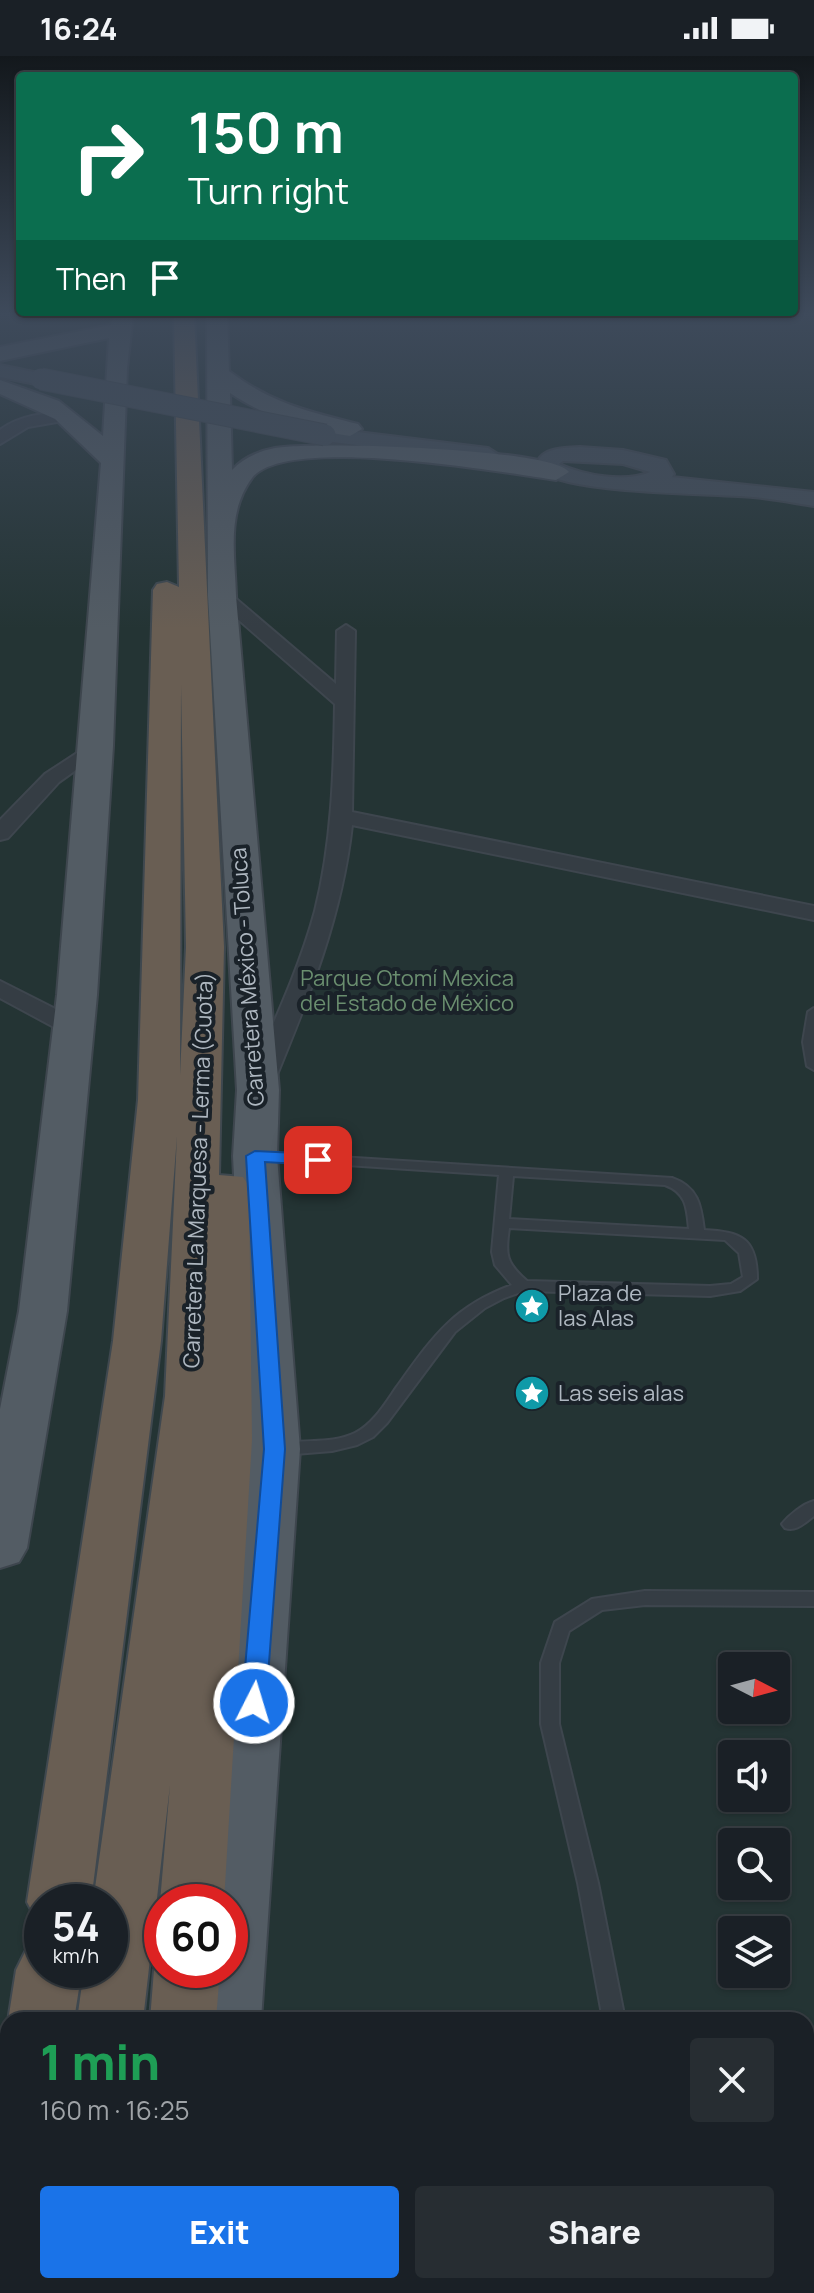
<!DOCTYPE html>
<html lang="en">
<head>
<meta charset="utf-8">
<style>
  :root { --surface:#1a2026; --page:#272d32; --text:#f1f3f6; --muted:#9fa3a7; --line:#383e43; --accent:#1a73e8 }
  body { margin:0; font-family:Manrope,sans-serif; background:var(--page); color:var(--text); height:100vh; display:flex; flex-direction:column; font-size:30px; white-space:nowrap }
  * { box-sizing:border-box; margin:0 }
  p { font-size:26px; color:var(--muted) }
  .icon { flex:none; width:44px; height:44px; fill:none; stroke:currentColor; stroke-width:2; stroke-linecap:round; stroke-linejoin:round }
  .map { position:relative; flex:1; overflow:hidden }
  .side { position:absolute; left:0px; top:1956px; width:814px; height:282px; display:flex; flex-direction:column; background:var(--surface); border-radius:24px 24px 0 0; box-shadow:0 2px 6px #0004,0 0 0 2px var(--line) }
  .side>* { flex:none }
  .guide { position:absolute; left:16px; top:16px; width:782px; height:244px; border-radius:8px; box-shadow:0 2px 6px #0004,0 0 0 2px var(--line); background:#0b6e4f; color:#fff; overflow:hidden }
  .needle { width:52px; rotate:96deg }
  .buttons { position:absolute; left:718px; top:1596px; display:grid; gap:16px }
  .buttons a { display:grid; place-items:center; width:72px; height:72px; border-radius:8px; background:var(--surface); box-shadow:0 2px 6px #0004,0 0 0 2px var(--line); font-size:40px }
  .speed { position:absolute; left:24px; top:1828px; display:flex; gap:16px; font-size:40px; font-weight:700; text-align:center }
  .speed>* { display:grid; place-content:center; width:104px; height:104px; border-radius:50%; background:var(--surface); box-shadow:0 2px 6px #0004,0 0 0 2px var(--line); line-height:1 }
  .speed small { font-size:20px; font-weight:400 }
  .speed .limit { border:12px solid #d22; background:#fff; color:#111 }
  .pin { position:absolute; display:grid; place-items:center; width:68px; height:68px; color:#fff; margin:-34px; border-radius:16px; box-shadow:0 4px 12px #0006 }
  .me { position:absolute; width:88px; margin:-44px; rotate:5deg; stroke-linejoin:round; filter:drop-shadow(0 0 6px #0008) }
  .turn { display:flex; align-items:center; gap:28px; height:168px; padding:0 40px; font-size:36px }
  .turn .icon { width:104px; height:104px; stroke-width:2.5 }
  .turn b { display:block; font-size:56px; line-height:68px }
  .then { display:flex; align-items:center; height:76px; padding:0 40px; background:#0003; gap:16px; font-size:30px }
  .round { display:grid; place-items:center; flex:none; width:84px; height:84px; border-radius:8px; background:var(--page) }
  .headline { display:flex; align-items:center; justify-content:space-between; height:136px; padding:0 40px }
  h1 { font-size:48px; font-weight:800; line-height:60px; color:#1e9e55 }
  .cta { display:flex; gap:16px; margin-top:auto; padding:16px 40px }
  .cta a { flex:1; height:92px; border-radius:8px; background:var(--accent); color:#fff; font-size:32px; font-weight:800; line-height:92px; text-align:center }
  .cta a+a { background:var(--page); color:var(--text) }
  .status { display:flex; justify-content:space-between; align-items:center; height:56px; padding:0 40px; background:var(--surface); direction:ltr }
  .status svg { height:22px; fill:currentColor }
  .map>svg:first-child { display:block }
  .green { fill:#243434; fill-rule:evenodd }
  .lines { fill:none; stroke-linecap:round; stroke-linejoin:round }
  .lane-casing { stroke:#3e464e; stroke-width:4 }
  .street-casing { stroke:#3e464e; stroke-width:4 }
  .secondary-casing { stroke:#3e464e; stroke-width:4 }
  .primary-casing { stroke:#3e464e; stroke-width:4 }
  .highway-casing { stroke:#3f484f; stroke-width:4 }
  .lane { fill:#353d44; fill-rule:evenodd }
  .street { fill:#353d44; fill-rule:evenodd }
  .secondary { fill:#434d57; fill-rule:evenodd }
  .primary { fill:#535c64; fill-rule:evenodd }
  .highway { fill:#695e53; fill-rule:evenodd }
  .secondary-bridge-casing { stroke:#3e464e; stroke-width:23; stroke-linecap:butt }
  .secondary-bridge { stroke:#434d57; stroke-width:21 }
  .route { fill:#1a73e8; stroke:#114b97; stroke-width:2 }
  .labels { text-anchor:middle; dominant-baseline:central; stroke-width:8; stroke-linejoin:round; paint-order:stroke }
  .street-label { font-size:22px; fill:#afb8c1; stroke:#1a2229 }
  .park-label { font-size:22px; fill:#6a8e6f; stroke:#1a2229 }
  .poi-label { font-size:22px; fill:#afb8c1; stroke:#1a2229; text-anchor:start }
</style>
</head>
<body>
<div class="status"><b>16:24</b><svg viewBox="0 0 49 12"><path d="M0 12V9h3v3zM5 12V6h3v6zM10 12V3h3v9zM15 12V0h3v12zM26 1h20v11H26zM47 4h2v5h-2z"/></svg></div>
<div class="map">
<svg width="814" height="2237" viewBox="0 0 814 2237">
  <rect width="100%" height="100%" fill="#222b33"/>
  <path class="green" d="M0,259h814v1978h-814zM732,1610h44v44h-44zM732,1698h44v44h-44zM732,1786h44v44h-44zM42,1846h68v68h-68zM162,1846h68v68h-68zM732,1874h44v44h-44zM8,1964h798v266h-798z"/>
  <g class="lines">
    <g class="lane-casing">
      <path id="lane" d="M814,952v62l-7,-4 -4,-24 5,-30z
        M260,1096l412,26c26,9 29,27 32,52 37,2 53,8 53,49l-17,12 -30,5 -186,-5 -20,7 -19,10 -30,24 -68,91 -14,14 -16,8 -25,6 -49,4 -6,-2 -2,-4 2,-4c26,-7 53,0 78,-12 18,-9 30,-29 41,-45 36,-50 56,-81 116,-103l-17,-20 -3,-13 7,-77 -244,-16 -2,-3 2,-3zM513,1120l152,9c22,8 22,24 24,44l-180,-10zM509,1172l216,12 14,13 4,24 -12,7 -21,2 -183,-5c-21,-18 -22,-26 -18,-53z
        M814,1445v15c-9,6 -17,16 -29,12l-3,-4c7,-9 21,-20 32,-23z
        M645,1535l169,1v14l-169,-1 -43,5 -33,21 -10,32v61l39,159 27,137h-22l-25,-137 -37,-159v-61l14,-41 37,-23z
        M814,2015v20l-8,1v-20z
        M404,2230h27l-3,7h-27z"/>
    </g>
    <g class="street-casing">
      <path id="street" d="M69,356l7,4 -2,3 -46,8 -28,17v-14c20,-15 45,-17 69,-18z
        M222,535l6,1 108,92 1,-53 9,-6 9,6 -3,181 462,94v14l-462,-95c-10,92 -43,172 -78,257l-4,6h-18l-4,-6c24,-56 51,-112 67,-171 17,-68 19,-138 20,-207l-119,-104 -3,-4z
        M97,684l10,6 -3,4 -45,32 -51,56 -8,2v-20l45,-46z
        M0,925l83,42 4,5 -13,8 -9,-3 -65,-35z"/>
    </g>
    <g class="secondary-casing">
      <path id="secondary" d="M0,309l48,10 3,4 -10,6 -41,-8z
        M325,372l163,20 11,7 -11,7 -171,-22 -3,-5 3,-5z
        M580,391l43,3 43,10 8,14 -2,3 142,15v14c-20,-3 -41,-7 -61,-9 -40,-4 -197,-2 -217,-30 3,-20 28,-19 44,-20zM563,405l60,3 27,8c-26,11 -66,3 -91,-8z"/>
    </g>
    <g class="primary-casing">
      <path id="primary" d="M113,259h20l-6,53 -14,378 -16,249 -30,316 -40,237 -8,14 -19,6v-159l19,-98 38,-316 44,-532 -46,-44 -55,-25v-14l59,21 44,35 6,-98 -109,23v-14l111,-22z
        M207,259h20l2,56c44,33 78,40 129,53l4,5 -12,7c-43,-7 -83,-18 -120,-43l2,77c11,-12 27,-19 43,-22 37,-7 277,0 294,24l-13,8c-54,-8 -271,-46 -304,-2 -26,35 -17,78 -16,118l43,494 -2,66 23,293 -39,571h-66l4,-50h31v-68h-24l42,-453 -15,-293 4,-66 -29,-494z
        M170,2230h74l-1,7h-74z"/>
    </g>
    <g class="highway-casing">
      <path id="highway" d="M174,259h20l30,632 -5,228 24,2 6,9 3,254 -28,462h-62v4l-2,-4 10,-117 -27,235h-66l7,-50h26v-68h-17l72,-506 12,-260 -16,205 -70,561h-49v21l-5,-2 -10,-19 86,-561 25,-241 15,-510 4,-6 10,-2 12,5zM181,629l5,262 -6,128z
        M42,1888v26h40l-8,50 -66,1 8,-51 10,-20z
        M162,1898v16h58l-4,50h-66l4,-50z
        M8,2146v84h30l-2,7h-36v-88z
        M39,2230h74l-1,7h-74z
        M124,2230h74v7h-74z"/>
    </g>
    <use href="#lane" class="lane"/>
    <use href="#street" class="street"/>
    <use href="#secondary" class="secondary"/>
    <use href="#primary" class="primary"/>
    <use href="#highway" class="highway"/>
    <g class="secondary-bridge-casing">
      <path id="secondary-bridge" d="M41,323l284,56"/>
    </g>
    <use href="#secondary-bridge" class="secondary-bridge"/>
  </g>
  <linearGradient id="sky" x2="0" y2="1"><stop stop-color="#13181c"/><stop offset="0.45" stop-color="#3e4a5b"/><stop offset="1" stop-color="#3e4a5b" stop-opacity="0"/></linearGradient>
  <rect width="814" height="573" fill="url(#sky)"/>
  <path class="route" d="M255,1095l63,3 9,6 -9,5 -53,-3 20,287 -19,254 -4,7h-17l-3,-7 22,-254 -18,-293z"/>
  <defs>
    <g id="sight-disc" transform="scale(1.8)"><circle r="9.5" fill="#0f9aa8" stroke="#1a2229"/><path d="M0-6L1.8-2.2L6-1.7L2.9 1.2L3.7 5.4L0 3.3L-3.7 5.4L-2.9 1.2L-6-1.7L-1.8-2.2Z" fill="#fff"/></g>
  </defs>
  <g fill-rule="evenodd">
    <use href="#sight-disc" x="532" y="1250"/>
    <use href="#sight-disc" x="532" y="1337"/>
  </g>
  <g class="labels">
    <g class="street-label">
      <text transform="translate(247 921) rotate(-94)">Carretera México - Toluca</text>
      <text transform="translate(198 1114) rotate(-88)">Carretera La Marquesa - Lerma (Cuota)</text>
    </g>
    <g class="park-label">
      <text x="407" y="922">Parque Otomí Mexica<tspan x="407" dy="25">del Estado de México</tspan></text>
    </g>
    <g class="poi-label">
      <text x="558" y="1237">Plaza de<tspan x="558" dy="25">las Alas</tspan></text>
      <text x="558" y="1337">Las seis alas</text>
    </g>
  </g>
</svg>
<div class="buttons">
<a><svg class="needle" viewBox="-14 -14 28 28"><path d="M0-13l5 13h-10z" fill="#e53935"/><path d="M0 13l5-13h-10z" fill="#9fa3a7"/></svg></a>
<a><svg class="icon" aria-label="sound" viewBox="0 0 24 24"><path d="M4 9h4l5-4v14l-5-4H4zM17 9q2 3 0 6"/></svg></a>
<a><svg class="icon" aria-label="search" viewBox="0 0 24 24"><circle cx="10" cy="10" r="6"/><path d="M15 15l6 6"/></svg></a>
<a><svg class="icon" aria-label="layers" viewBox="0 0 24 24"><path d="M12 4l9 5-9 5-9-5zM3 14l9 5 9-5"/></svg></a>
</div>
<div class="speed"><div>54<small>km/h</small></div><div class="limit">60</div></div>
<div class="pin" style="left:318px;top:1104px;background:#d93025"><svg class="icon" aria-label="arrive" viewBox="0 0 24 24"><path d="M6 21V4h12l-3 4 3 4H6"/></svg></div>
<svg class="me" style="left:254px;top:1647px" viewBox="-20 -20 40 40"><circle r="17" fill="#1a73e8" stroke="#fff" stroke-width="3"/><path d="M0-11L8 9 0 5-8 9z" fill="#fff"/></svg>
<div class="guide">
<div class="turn"><svg class="icon" aria-label="right" viewBox="0 0 24 24"><path d="M7 20v-9h11M14 6l5 5-5 5"/></svg><div><b>150 m</b>Turn right</div></div>
<div class="then">Then<svg class="icon" aria-label="arrive" viewBox="0 0 24 24"><path d="M6 21V4h12l-3 4 3 4H6"/></svg></div>
</div>
<section class="side">
<div class="headline"><div><h1>1 min</h1><p>160 m · 16:25</p></div><a class="round"><svg class="icon" aria-label="close" viewBox="0 0 24 24"><path d="M6 6l12 12M18 6L6 18"/></svg></a></div>
<div class="cta"><a>Exit</a><a>Share</a></div>
</section>
</div>
</body>
</html>
